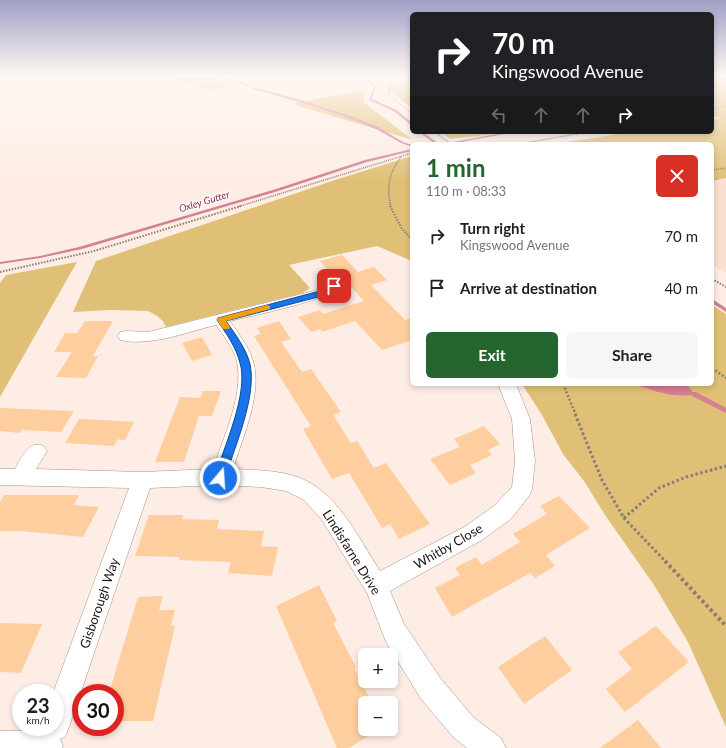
<!DOCTYPE html>
<html lang="en">
<head>
<meta charset="utf-8">
<style>
  :root { --surface:#fff; --page:#f6f6f6; --text:#202124; --muted:#757577; --accent:#256630 }
  body { margin:0; font-family:Lato,sans-serif; background:var(--page); color:var(--text); height:100vh; display:flex; flex-direction:column; font-size:15px; white-space:nowrap }
  * { box-sizing:border-box; margin:0 }
  p { font-size:13px; color:var(--muted) }
  .icon { flex:none; width:22px; height:22px; fill:none; stroke:currentColor; stroke-width:2; stroke-linecap:round; stroke-linejoin:round }
  .map { position:relative; flex:1; overflow:hidden }
  .side { position:absolute; left:410px; top:142px; width:304px; height:244px; display:flex; flex-direction:column; background:var(--surface); border-radius:6px; box-shadow:0 2px 6px #0003 }
  .side>* { flex:none }
  .guide { position:absolute; left:410px; top:12px; width:304px; height:122px; border-radius:6px; box-shadow:0 2px 6px #0003; background:#202124; color:#fff; overflow:hidden }
  .buttons { position:absolute; left:358px; top:648px; display:grid; gap:8px }
  .buttons a { display:grid; place-items:center; width:40px; height:40px; border-radius:6px; background:var(--surface); box-shadow:0 2px 6px #0003; font-size:20px }
  .speed { position:absolute; left:12px; top:684px; display:flex; gap:8px; font-size:20px; font-weight:700; text-align:center }
  .speed>* { display:grid; place-content:center; width:52px; height:52px; border-radius:50%; background:var(--surface); box-shadow:0 2px 6px #0003; line-height:1 }
  .speed small { font-size:10px; font-weight:400 }
  .speed .limit { border:6px solid #d22; background:#fff; color:#111 }
  .pin { position:absolute; display:grid; place-items:center; width:34px; height:34px; color:#fff; margin:-17px; border-radius:8px; box-shadow:0 2px 6px #0006 }
  .me { position:absolute; width:44px; margin:-22px; rotate:18deg; stroke-linejoin:round; filter:drop-shadow(0 0 3px #0008) }
  .turn { display:flex; align-items:center; gap:14px; height:84px; padding:0 16px; font-size:18px }
  .turn .icon { width:52px; height:52px; stroke-width:2.5 }
  .turn b { display:block; font-size:28px; line-height:34px }
  .lanes { display:flex; align-items:center; height:38px; padding:0 16px; background:#0003; justify-content:center; gap:20px; direction:ltr }
  .lanes .off { opacity:.35 }
  .round { display:grid; place-items:center; flex:none; width:42px; height:42px; border-radius:6px; background:var(--page) }
  .summary { display:flex; align-items:center; justify-content:space-between; height:68px; padding:0 16px }
  h1 { font-size:24px; font-weight:700; line-height:30px; color:var(--accent) }
  .cta { display:flex; gap:8px; margin-top:auto; padding:8px 16px }
  .cta a { flex:1; height:46px; border-radius:6px; background:var(--accent); color:#fff; font-size:16px; font-weight:700; line-height:46px; text-align:center }
  .cta a+a { background:var(--page); color:var(--text) }
  ul { padding:0; list-style:none }
  li { display:flex; align-items:center; gap:12px; height:52px; padding:0 16px }
  li div { flex:1 }
  li b { display:block; font-size:15px }
  li em { font-style:normal }
  .map>svg:first-child { display:block }
  .built { fill:#fbdfd1 }
  .green { fill:#e0c076 }
  .water { fill:#d48193 }
  .lines { fill:none; stroke-linecap:round; stroke-linejoin:round }
  .stream { fill:#d48193; fill-rule:evenodd }
  .building { fill:#fece9e }
  .street-casing { stroke:#aa9185; stroke-width:1 }
  .path-far5 { stroke:#897c76; stroke-width:1; stroke-dasharray:1 1; stroke-linecap:butt }
  .path-far4 { stroke:#897c76; stroke-width:1.5; stroke-dasharray:1 1; stroke-linecap:butt }
  .path-far3 { stroke:#897c76; stroke-width:2; stroke-dasharray:1.5 1.5; stroke-linecap:butt }
  .path-far2 { stroke:#897c76; stroke-width:2.5; stroke-dasharray:2 2; stroke-linecap:butt }
  .path-far1 { stroke:#897c76; stroke-width:3; stroke-dasharray:2.5 2.5; stroke-linecap:butt }
  .path { stroke:#897c76; stroke-width:4; stroke-dasharray:3 3; stroke-linecap:butt }
  .street { fill:#fff; fill-rule:evenodd }
  .route { fill:#1a73e8; stroke:#114b97 }
  .slow { fill:#f59e0b }
  .labels { text-anchor:middle; dominant-baseline:central; stroke-width:3; stroke-linejoin:round; paint-order:stroke }
  .far-water-label { font-size:10px; font-style:italic; fill:#8d2b48; stroke:#fff }
  .near-street-label { font-size:13px; fill:#1c130f; stroke:#fff }
</style>
</head>
<body>
<div class="map">
<svg width="726" height="748" viewBox="0 0 726 748">
  <rect width="100%" height="100%" fill="#feede5"/>
  <path class="built" d="M726,178v95l-14,-8v-84z"/>
  <path class="green" d="M163,76h48l24,9 -24,5z
    M712,76h14v102l-14,3v-37h-158l79,-12h79v-12l10,-2 -10,-2z
    M412,85v23l-26,-21z
    M365,90l-2,12 50,38 -121,-36z
    M441,132h71l-62,7z
    M412,156v62l-1,1 1,42 -35,-15 -88,19 21,23 -7,5 -137,34 -3,-6 -6,-5 -9,-5 -37,-1 -38,2 23,-51 242,-82z
    M77,262l-77,135v-114l6,-8z
    M712,305l14,9v413l-38,-85 -34,-57 -49,-70 -21,-34 -21,-27 -21,-39 -20,-31h112c16,6 43,16 59,10l-6,-10h25z"/>
  <path class="water" d="M634,384h53l7,10c-17,6 -44,-4 -60,-10z"/>
  <g class="lines">
    <path class="stream" d="M221,76h4l25,10 -2,1z
      M361,76h3l12,10 -4,13 25,11 15,13v3l-17,-14 -26,-12 5,-14z
      M254,87l47,13 47,15 30,12 25,15 9,3v2l-11,-4 -25,-14 -30,-12 -47,-15 -46,-13z
      M419,132h4l16,12h-4z
      M508,132h7l-65,12h-8z
      M412,149v2l-45,11 -92,30 -193,57 -42,9 -40,6v-2l40,-6 39,-9 194,-57 92,-30z
      M712,299l14,9v4l-14,-9z
      M692,392h4l30,16v5l-34,-17 -1,-2z"/>
  </g>
  <path class="building" d="M342,255l16,17 16,-5 13,13 -16,5 34,35 7,-2v22l-30,10 -27,-29 -33,11 -2,-3 -9,3 -13,-15 22,-7 3,4 41,-13 -23,-25 2,-1 -9,2 -14,-16z
    M85,321h28l-20,35h5l-12,22 -30,-1 16,-25h-18l11,-19h12z
    M279,321l12,18 -10,3 21,30 9,-3 30,43 -8,3 18,28 6,-2 17,27 12,-5 44,61 -31,15 -9,-15 -8,4 -33,-55 -17,6 -29,-50 8,-3 -57,-90 7,-2 -4,-6z
    M202,337l10,18 -20,6 -10,-18z
    M203,391h18l-9,25h-13l-15,46h-29l25,-65 20,1z
    M0,408l74,3 -13,21 -39,-2 -2,3 -20,-2z
    M79,419l24,1 31,2 -9,18 -7,-1 -4,7 -49,-3z
    M484,426l16,18 -12,6 4,5 -22,10 6,8 -26,12 -20,-26 30,-12 -6,-8z
    M4,495h75l-5,10 25,2 -16,30 -62,-6h-21v-29z
    M559,496l31,32 -44,27 9,11 -20,12 -5,-5 -78,44 -17,-29 25,-13 -5,-7 21,-11 6,8 38,-23 -7,-8 34,-20 -7,-8z
    M149,515h34l-1,4 37,1 -2,9 47,2 -3,15 17,1 -6,29 -44,-3 3,-11 -52,-2 1,-3 -45,-1z
    M319,585l18,36 -4,2 23,44 -2,1 18,35h-7v26h14l-30,19h-12l-61,-142z
    M163,596l-4,14h16l-4,16h4l-22,95h-38v-28h-6l29,-96z
    M0,623l42,1 -21,49 -21,-1z
    M656,626l33,36 -64,50 -19,-23 26,-20 -14,-17z
    M545,636l27,34 -48,34 -26,-37z
    M638,720l23,28h-61z"/>
  <g class="lines">
    <g class="street-casing">
      <path id="street" d="M334,282l5,1 2,3c-10,14 -91,30 -111,35 8,12 19,26 23,40 10,32 -11,78 -20,108 19,1 39,1 58,6 44,11 66,61 89,96l86,-45 29,-21 17,-18 3,-26 -3,-42 -14,-35h18l14,35 5,42 -3,29 -3,6 -18,23 -29,21 -92,51 14,33 37,55 33,39 27,20 5,10h-39l-13,-10 -33,-39 -35,-57 -19,-49 -45,-73 -18,-20 -18,-9 -25,-4 -41,-2 -70,3 -81,239 -4,10 -5,2 3,7 -1,2h-62v-17h42l-1,-4h14v-34h-2l76,-205 -129,-3v-16h15c7,-12 13,-29 29,-23l3,5 -11,18 106,3 71,-3c10,-31 31,-74 24,-107 -3,-13 -13,-26 -21,-37 -29,7 -66,22 -96,15l-2,-4 2,-4 6,-1 22,1 166,-41z"/>
    </g>
    <path class="path-far5" d="M380,76l12,6 -4,12 24,20
      M712,109l14,-3
      M434,132l3,2
      M576,134l13,-2"/>
    <path class="path-far4" d="M436,133l15,11
      M519,144l63,-11
      M712,170l14,-2
      M237,207l175,-54
      M391,207c-5,-20 -2,-35 11,-51"/>
    <path class="path-far3" d="M390,206l12,23 10,10
      M0,272l94,-21 147,-45
      M712,279l14,8"/>
    <path class="path-far2" d="M712,368l14,10
      M563,384l13,31"/>
    <path class="path-far1" d="M575,414l27,66 22,38 42,44
      M624,518l35,-30 27,-11 40,-11"/>
    <path class="path" d="M665,561l61,65"/>
    <use href="#street" class="street"/>
  </g>
  <linearGradient id="sky" x2="0" y2="1"><stop stop-color="#a0a0c6"/><stop offset="0.42" stop-color="#fff7f3"/><stop offset="1" stop-color="#fff7f3" stop-opacity="0"/></linearGradient>
  <rect width="726" height="181" fill="url(#sky)"/>
  <path class="route" d="M334,284l2,1v3l-14,8 -96,25c9,13 20,27 24,43 7,32 -15,82 -25,114l-2,3 -3,1 -4,-1 -2,-3c10,-30 35,-86 26,-115 -4,-16 -14,-30 -23,-43l1,-2 98,-26z"/>
  <path class="slow" d="M267,305l3,1v3l-44,12 4,6 -1,2h-6l-6,-9 1,-2z"/>
  <g class="labels">
    <g class="far-water-label">
      <text transform="translate(204 201) rotate(-17)">Oxley Gutter</text>
    </g>
    <g class="near-street-label">
      <text transform="translate(448 546) rotate(-30)">Whitby Close</text>
      <text transform="translate(352 552) rotate(58)">Lindisfarne Drive</text>
      <text transform="translate(99 603) rotate(-71)">Gisborough Way</text>
    </g>
  </g>
</svg>
<div class="buttons">
<a>+</a>
<a>−</a>
</div>
<div class="speed"><div>23<small>km/h</small></div><div class="limit">30</div></div>
<div class="pin" style="left:334px;top:286px;background:#d93025"><svg class="icon" aria-label="arrive" viewBox="0 0 24 24"><path d="M6 21V4h12l-3 4 3 4H6"/></svg></div>
<svg class="me" style="left:220px;top:478px" viewBox="-20 -20 40 40"><circle r="17" fill="#1a73e8" stroke="#fff" stroke-width="3"/><path d="M0-11L8 9 0 5-8 9z" fill="#fff"/></svg>
<div class="guide">
<div class="turn"><svg class="icon" aria-label="right" viewBox="0 0 24 24"><path d="M7 20v-9h11M14 6l5 5-5 5"/></svg><div><b>70 m</b>Kingswood Avenue</div></div>
<div class="lanes"><svg class="icon off" aria-label="left" viewBox="0 0 24 24"><path d="M17 20v-9H6M10 6l-5 5 5 5"/></svg><svg class="icon off" aria-label="ahead" viewBox="0 0 24 24"><path d="M12 20V5M6 11l6-6 6 6"/></svg><svg class="icon off" aria-label="ahead" viewBox="0 0 24 24"><path d="M12 20V5M6 11l6-6 6 6"/></svg><svg class="icon" aria-label="right" viewBox="0 0 24 24"><path d="M7 20v-9h11M14 6l5 5-5 5"/></svg></div>
</div>
<section class="side">
<div class="summary"><div><h1>1 min</h1><p>110 m · 08:33</p></div><a class="round" style="background:#d93025;color:#fff"><svg class="icon" aria-label="close" viewBox="0 0 24 24"><path d="M6 6l12 12M18 6L6 18"/></svg></a></div>
<ul>
<li><svg class="icon" aria-label="right" viewBox="0 0 24 24"><path d="M7 20v-9h11M14 6l5 5-5 5"/></svg><div><b>Turn right</b><p>Kingswood Avenue</p></div><em>70 m</em></li>
<li><svg class="icon" aria-label="arrive" viewBox="0 0 24 24"><path d="M6 21V4h12l-3 4 3 4H6"/></svg><div><b>Arrive at destination</b></div><em>40 m</em></li>
</ul>
<div class="cta"><a>Exit</a><a>Share</a></div>
</section>
</div>
</body>
</html>
